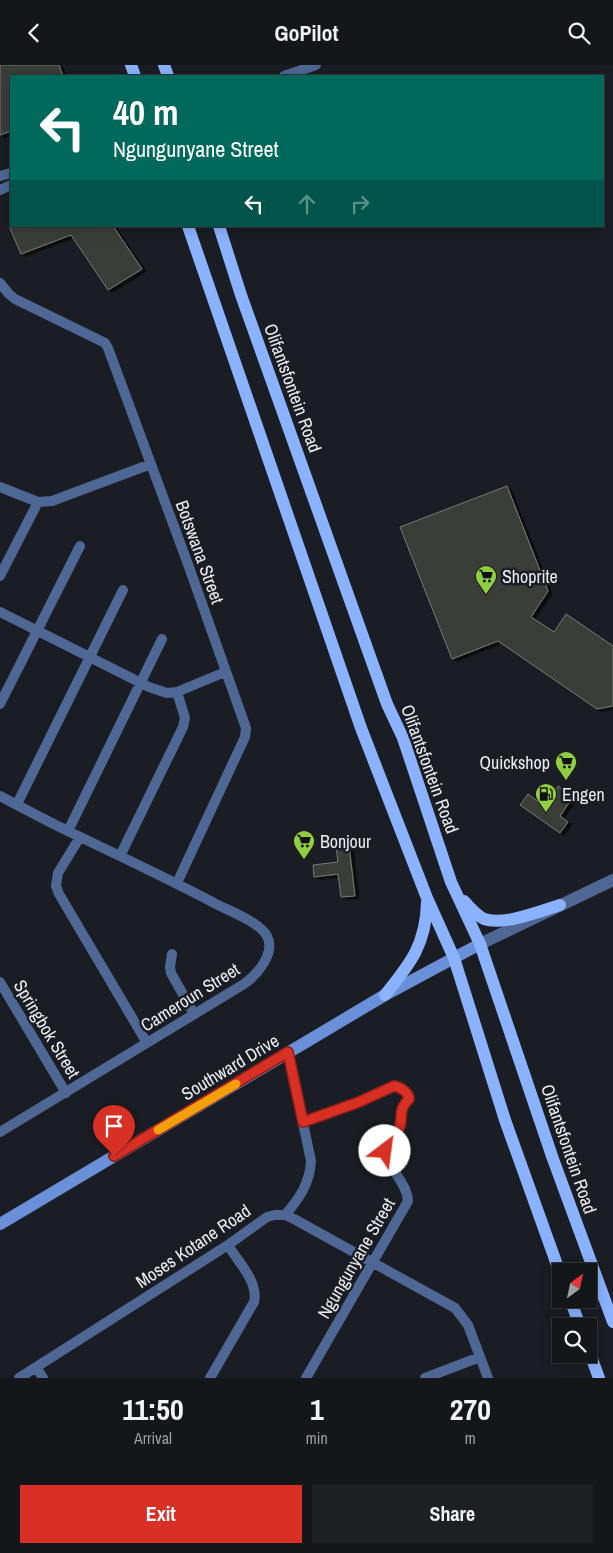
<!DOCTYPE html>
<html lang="en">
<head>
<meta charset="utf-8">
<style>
  :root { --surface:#14161a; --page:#1d1f23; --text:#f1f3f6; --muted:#9d9fa2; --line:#333539; --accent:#d93025 }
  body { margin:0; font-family:"Archivo Narrow",sans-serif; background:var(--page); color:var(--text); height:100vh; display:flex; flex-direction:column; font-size:19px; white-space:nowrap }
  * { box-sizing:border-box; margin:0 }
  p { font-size:16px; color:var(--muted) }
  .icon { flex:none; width:28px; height:28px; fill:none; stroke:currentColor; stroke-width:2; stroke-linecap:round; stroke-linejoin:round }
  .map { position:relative; height:1313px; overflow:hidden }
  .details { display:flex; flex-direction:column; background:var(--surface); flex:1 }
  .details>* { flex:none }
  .guide { position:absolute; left:10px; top:10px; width:594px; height:152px; border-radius:0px; box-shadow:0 2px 12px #0003,0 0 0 1px var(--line); background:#00695c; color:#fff; overflow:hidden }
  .needle { width:32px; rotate:33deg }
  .buttons { position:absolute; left:552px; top:1198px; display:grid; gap:10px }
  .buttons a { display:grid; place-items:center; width:45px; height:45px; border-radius:0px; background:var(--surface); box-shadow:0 2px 12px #0003,0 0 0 1px var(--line); font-size:25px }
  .pin { position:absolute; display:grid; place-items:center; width:42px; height:42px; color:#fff; margin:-51px -21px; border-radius:50% 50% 50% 0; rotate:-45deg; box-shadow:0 0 5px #0007 }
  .pin .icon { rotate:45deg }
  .me { position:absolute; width:55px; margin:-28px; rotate:30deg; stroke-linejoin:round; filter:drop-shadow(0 0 4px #0008) }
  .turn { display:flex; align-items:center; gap:18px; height:105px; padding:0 20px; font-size:22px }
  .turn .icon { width:65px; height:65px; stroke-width:2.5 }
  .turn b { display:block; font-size:35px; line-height:42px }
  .lanes { display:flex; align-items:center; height:48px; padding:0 20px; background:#0003; justify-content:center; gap:25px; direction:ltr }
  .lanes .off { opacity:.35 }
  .eta { display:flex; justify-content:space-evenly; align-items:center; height:85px; text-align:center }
  .eta b { font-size:30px; font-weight:800; line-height:35px }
  .cta { display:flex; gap:10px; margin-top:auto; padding:10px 20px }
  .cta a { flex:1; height:58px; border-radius:0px; background:var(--accent); color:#fff; font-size:20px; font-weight:800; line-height:58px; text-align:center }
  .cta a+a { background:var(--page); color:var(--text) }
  header { display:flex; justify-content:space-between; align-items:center; height:65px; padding:0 20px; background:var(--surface); font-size:22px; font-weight:800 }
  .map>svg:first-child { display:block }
  .building { fill:#3a3e37; stroke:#777b73; filter:url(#shadow) }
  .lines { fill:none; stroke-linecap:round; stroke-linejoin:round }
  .minor { stroke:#4f6794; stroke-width:10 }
  .tertiary { stroke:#4f6794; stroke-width:12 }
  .secondary { stroke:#6a90da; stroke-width:12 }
  .primary { stroke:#8ab2fe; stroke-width:12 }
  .route-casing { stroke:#8d1f18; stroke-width:12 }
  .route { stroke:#d93025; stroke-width:9 }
  .slow { stroke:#f59e0b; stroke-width:9 }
  .labels { text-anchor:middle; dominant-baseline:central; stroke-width:5; stroke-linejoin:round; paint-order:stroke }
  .street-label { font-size:18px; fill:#eaecf0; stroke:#1a1d23 }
  .poi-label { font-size:18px; fill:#eaecf0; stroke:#1a1d23; text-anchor:start }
</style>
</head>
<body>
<header><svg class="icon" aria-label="back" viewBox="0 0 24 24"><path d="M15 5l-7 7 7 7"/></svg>GoPilot<svg class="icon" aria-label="search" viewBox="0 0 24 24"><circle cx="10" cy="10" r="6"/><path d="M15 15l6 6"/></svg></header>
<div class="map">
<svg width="613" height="1313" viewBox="0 0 613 1313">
  <defs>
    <filter id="shadow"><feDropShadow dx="4" dy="2.5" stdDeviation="0" flood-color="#0009"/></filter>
  </defs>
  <rect width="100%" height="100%" fill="#1a1d23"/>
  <path class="building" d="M0,0h59l4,11h-52v55l-11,4z
    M9,161h104l29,43 -34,21 -37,-55 -50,19z
    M507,421l41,105 -17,26 23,15 12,-18 47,32v60l-16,3 -99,-68 -46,18 -52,-132z
    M558,721l15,11 -13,19 8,6 -8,11 -40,-28 8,-11 16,12z
    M348,772l7,59 -14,1 -3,-23 -24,3 -1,-12 25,-3 -3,-24z"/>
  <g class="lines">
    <path class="minor" d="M284,11l32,-11
      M0,111l11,-3
      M0,125l11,-5
      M0,218l9,11 6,5 82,40 8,4 3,5 81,219 57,161 -1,9 -68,146
      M0,422l38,15 14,-1 99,-37
      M0,511l38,-74
      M0,547l149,75 18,6 10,-1
      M0,639l80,-158
      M0,731c23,12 45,24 68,35 49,24 99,47 148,73 14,7 43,18 51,32 9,17 -10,39 -23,48l-244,148
      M17,739l106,-214
      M68,766l94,-192
      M80,772l-22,36 -2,13 3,8 88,149
      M120,791l63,-129 2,-9 -8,-26 48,-20
      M172,889l-2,13 1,6 23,41
      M0,917l66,111
      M303,1057l56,-20 35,-16 7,2 8,8v3l-6,7 -4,20 -14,23c2,19 22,33 23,52l-102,177
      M285,1150c14,-16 25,-32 26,-54l-23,-109
      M36,1302l7,11
      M19,1313l209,-133 39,-28 8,-2h10l9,4 161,89 13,17 20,53
      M210,1313l44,-76c5,-20 -16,-40 -26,-57
      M425,1313l55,-21"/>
    <path class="tertiary" d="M480,879l133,-64"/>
    <path class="secondary" d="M0,1159l385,-229 95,-51"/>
    <path class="primary" d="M131,0l4,11
      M164,0l4,11
      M188,161l173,502 66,170 27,60 51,162 56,156
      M219,161l22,69 121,339 25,70 16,34 48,144 29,62 73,215 60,163
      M464,836c6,7 12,14 20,18 19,7 57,-8 76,-14
      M385,930c26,-32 41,-51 42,-93
      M570,1234l10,27
      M589,1286l10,27"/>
  </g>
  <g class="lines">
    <g class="route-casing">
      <path id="route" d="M114,1091l174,-104 15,70 56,-20 35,-16c7,1 15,7 15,13 -11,12 -6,14 -9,27 -3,10 -14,15 -15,25"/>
    </g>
    <use href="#route" class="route"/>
    <path class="slow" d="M158,1065l78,-46"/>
  </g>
  <defs>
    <g id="supermarket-pin" transform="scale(1.125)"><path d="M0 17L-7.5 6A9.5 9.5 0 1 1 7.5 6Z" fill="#90cd41" stroke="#1a1d23"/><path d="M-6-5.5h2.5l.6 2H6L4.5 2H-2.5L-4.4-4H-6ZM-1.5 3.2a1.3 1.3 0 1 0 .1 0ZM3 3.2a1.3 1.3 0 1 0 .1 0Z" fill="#111"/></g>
    <g id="fuel-pin" transform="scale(1.125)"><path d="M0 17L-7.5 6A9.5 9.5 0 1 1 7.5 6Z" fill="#90cd41" stroke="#1a1d23"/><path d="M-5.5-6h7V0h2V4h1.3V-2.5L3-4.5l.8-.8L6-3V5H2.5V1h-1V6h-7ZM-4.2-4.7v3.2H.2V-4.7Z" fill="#111"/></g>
  </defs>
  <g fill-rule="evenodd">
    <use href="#supermarket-pin" x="486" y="511"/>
    <use href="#supermarket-pin" x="566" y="697"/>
    <use href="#fuel-pin" x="546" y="729"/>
    <use href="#supermarket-pin" x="304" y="776"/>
  </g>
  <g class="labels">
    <g class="street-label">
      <text transform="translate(293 323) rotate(70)">Olifantsfontein Road</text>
      <text transform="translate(200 487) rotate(70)">Botswana Street</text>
      <text transform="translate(430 704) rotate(70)">Olifantsfontein Road</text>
      <text transform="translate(190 932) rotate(-32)">Cameroun Street</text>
      <text transform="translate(47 964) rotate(59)">Springbok Street</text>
      <text transform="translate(230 1002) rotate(-31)">Southward Drive</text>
      <text transform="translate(569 1084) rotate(71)">Olifantsfontein Road</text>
      <text transform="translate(193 1181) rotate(-34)">Moses Kotane Road</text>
      <text transform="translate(356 1193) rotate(-60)">Ngungunyane Street</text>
    </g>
    <g class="poi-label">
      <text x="502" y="511">Shoprite</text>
      <text x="550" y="697" text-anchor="end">Quickshop</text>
      <text x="562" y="729">Engen</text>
      <text x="320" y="776">Bonjour</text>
    </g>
  </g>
</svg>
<div class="buttons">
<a><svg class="needle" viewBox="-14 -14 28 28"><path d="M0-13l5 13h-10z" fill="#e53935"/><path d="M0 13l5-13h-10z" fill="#9d9fa2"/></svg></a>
<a><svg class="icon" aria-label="search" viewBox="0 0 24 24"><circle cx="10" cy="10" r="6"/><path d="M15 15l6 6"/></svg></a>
</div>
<div class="pin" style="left:114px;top:1091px;background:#d93025"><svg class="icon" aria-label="arrive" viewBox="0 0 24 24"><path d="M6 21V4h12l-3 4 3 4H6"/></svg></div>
<svg class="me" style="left:385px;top:1086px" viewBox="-20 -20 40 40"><circle r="19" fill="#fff"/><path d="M0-13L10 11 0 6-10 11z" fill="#d93025"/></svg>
<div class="guide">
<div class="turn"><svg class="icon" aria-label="left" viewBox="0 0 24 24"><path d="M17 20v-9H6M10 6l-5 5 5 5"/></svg><div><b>40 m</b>Ngungunyane Street</div></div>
<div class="lanes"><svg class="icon" aria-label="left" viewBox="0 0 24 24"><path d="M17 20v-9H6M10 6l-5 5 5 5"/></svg><svg class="icon off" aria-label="ahead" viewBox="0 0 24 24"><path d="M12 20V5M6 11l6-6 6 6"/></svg><svg class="icon off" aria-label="right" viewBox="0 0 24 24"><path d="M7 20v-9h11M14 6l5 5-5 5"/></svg></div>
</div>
</div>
<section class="details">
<div class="eta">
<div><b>11:50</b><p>Arrival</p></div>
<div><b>1</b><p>min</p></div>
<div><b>270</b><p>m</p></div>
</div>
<div class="cta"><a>Exit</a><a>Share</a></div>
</section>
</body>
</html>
